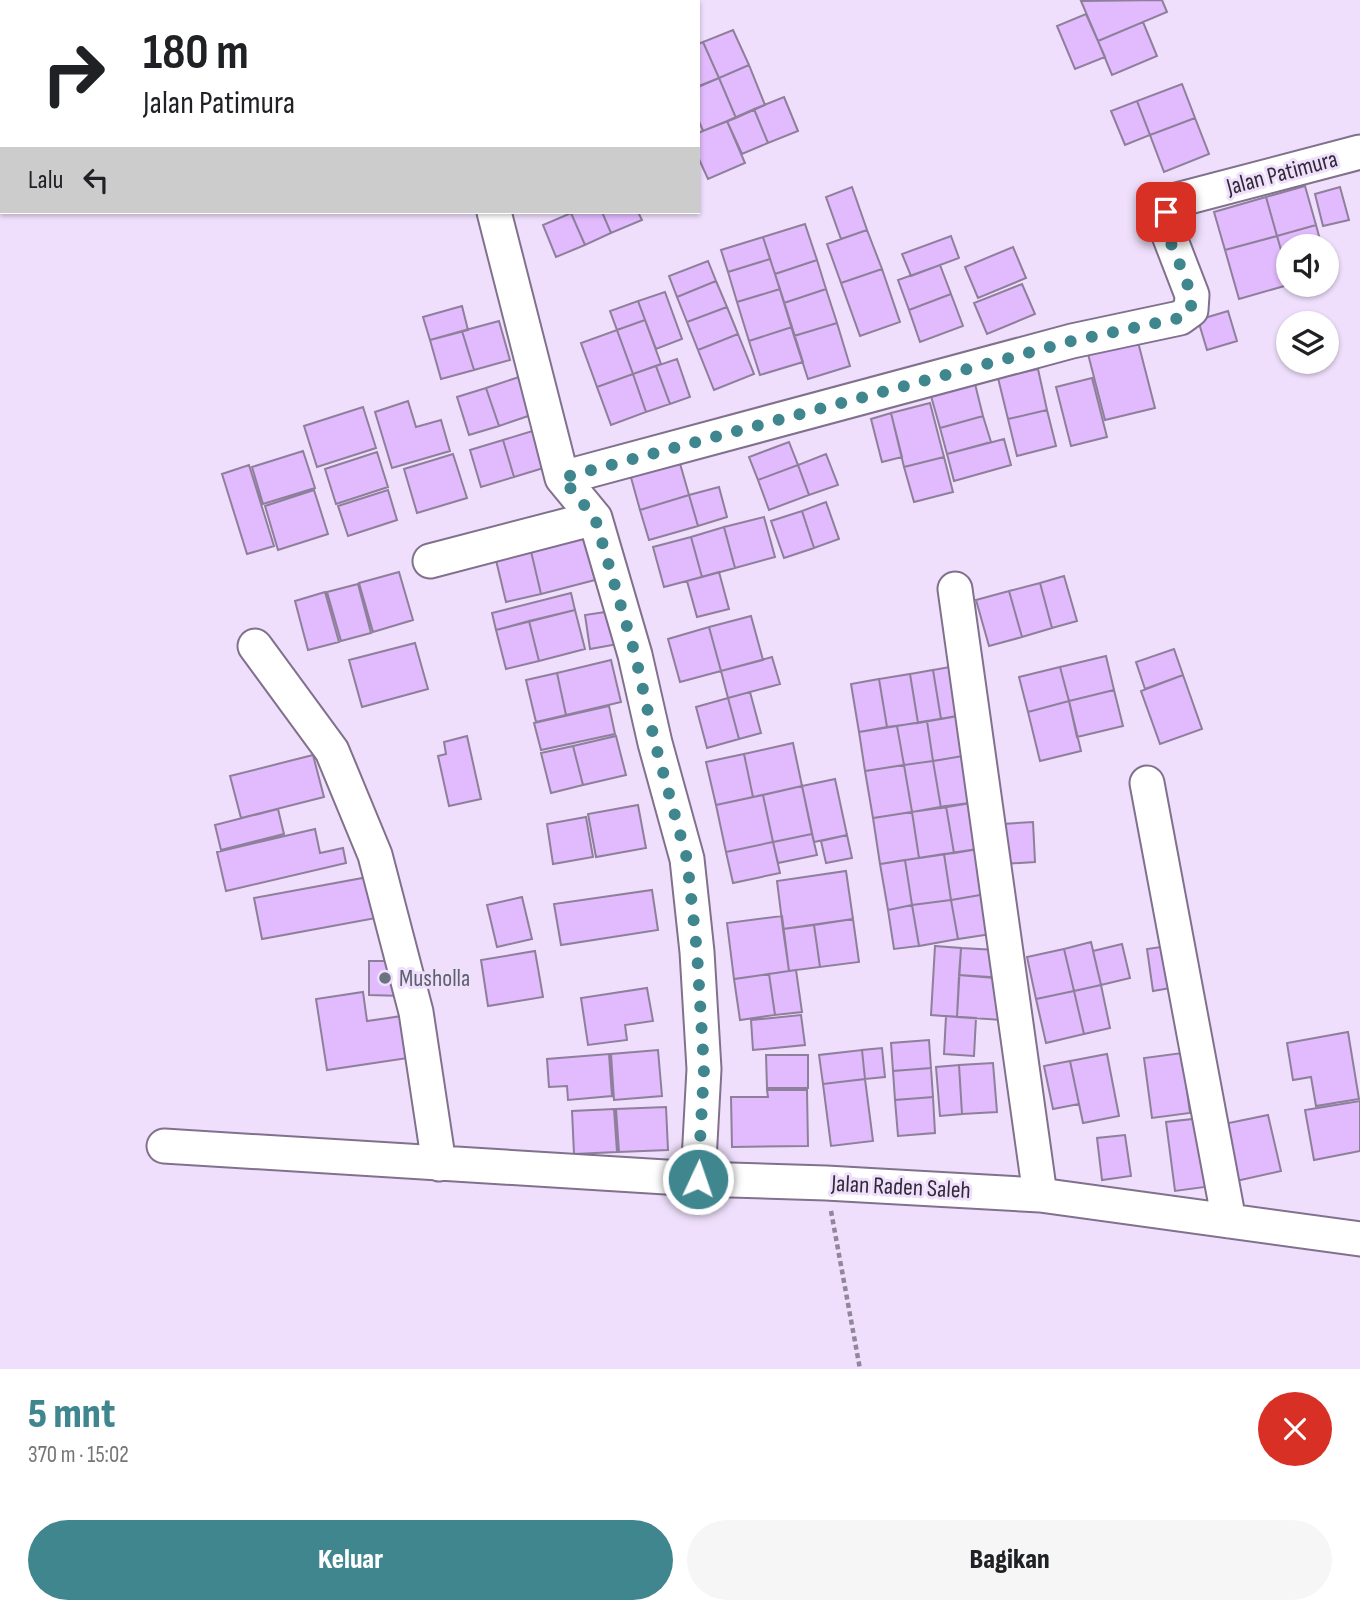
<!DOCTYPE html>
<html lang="id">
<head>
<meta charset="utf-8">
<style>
  :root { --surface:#fff; --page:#f6f6f6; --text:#202124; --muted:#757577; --accent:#3f868f }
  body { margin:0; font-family:"Sofia Sans Condensed",sans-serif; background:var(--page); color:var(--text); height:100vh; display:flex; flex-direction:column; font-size:26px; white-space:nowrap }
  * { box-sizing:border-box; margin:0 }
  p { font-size:23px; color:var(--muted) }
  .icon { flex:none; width:38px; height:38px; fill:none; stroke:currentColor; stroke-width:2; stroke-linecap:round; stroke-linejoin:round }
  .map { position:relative; height:1369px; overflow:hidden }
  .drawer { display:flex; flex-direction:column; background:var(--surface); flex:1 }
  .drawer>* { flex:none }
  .banner { position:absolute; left:0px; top:0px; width:700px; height:214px; box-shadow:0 2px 5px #0004; background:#fff; color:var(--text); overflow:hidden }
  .tools { position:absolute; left:1276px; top:234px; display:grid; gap:14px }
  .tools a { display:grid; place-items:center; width:63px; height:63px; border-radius:50%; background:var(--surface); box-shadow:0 2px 5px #0004; font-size:35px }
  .pin { position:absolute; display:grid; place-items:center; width:60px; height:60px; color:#fff; margin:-30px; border-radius:14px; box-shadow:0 4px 10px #0006 }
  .me { position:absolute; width:77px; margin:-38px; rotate:3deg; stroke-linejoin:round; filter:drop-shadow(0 0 5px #0008) }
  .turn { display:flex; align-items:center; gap:24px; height:147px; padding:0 28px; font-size:32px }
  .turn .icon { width:91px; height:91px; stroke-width:2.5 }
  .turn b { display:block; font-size:49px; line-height:60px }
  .then { display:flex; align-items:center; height:66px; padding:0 28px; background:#0003; gap:14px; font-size:26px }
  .round { display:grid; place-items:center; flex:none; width:74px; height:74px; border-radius:37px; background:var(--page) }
  .overview { display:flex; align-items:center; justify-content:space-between; height:119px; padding:0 28px }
  h1 { font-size:42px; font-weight:800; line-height:52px; color:var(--accent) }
  .button { display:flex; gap:14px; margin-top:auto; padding:14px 28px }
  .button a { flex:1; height:80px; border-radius:42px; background:var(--accent); color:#fff; font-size:28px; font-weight:800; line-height:80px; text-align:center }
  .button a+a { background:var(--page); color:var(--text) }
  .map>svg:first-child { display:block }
  .building { fill:#e1bbfd; stroke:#8e7f9a; stroke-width:2 }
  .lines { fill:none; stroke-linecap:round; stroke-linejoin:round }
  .minor-casing { stroke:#80718c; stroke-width:37 }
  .path { stroke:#91869a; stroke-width:4.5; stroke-dasharray:5 3.5; stroke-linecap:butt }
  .minor { stroke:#fff; stroke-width:33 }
  .route { stroke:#3f868f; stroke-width:12; stroke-dasharray:0 21.6 }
  .worship-dot { fill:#6b7280; stroke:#efdffc; stroke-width:2.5 }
  .labels { text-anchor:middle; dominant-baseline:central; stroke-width:6; stroke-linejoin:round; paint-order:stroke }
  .street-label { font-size:24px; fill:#312b36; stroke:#efdffc }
  .worship-label { font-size:24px; fill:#5b616d; stroke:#efdffc; text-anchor:start }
</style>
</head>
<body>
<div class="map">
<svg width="1360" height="1369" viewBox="0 0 1360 1369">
  <rect width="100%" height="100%" fill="#efdffc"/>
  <path class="building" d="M1162,0l5,12 -69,29 -17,-40z
    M1086,14l19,43 -30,12 -18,-43z
    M1143,22l14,34 -45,19 -14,-34z
    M733,30l16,35 -30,13 -16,-36z
    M703,42l16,36 -20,8 -1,-42z
    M749,65l16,40 -29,13 -17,-40z
    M719,78l17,40 -33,13 -5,-12v-32z
    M1182,84l13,34 -45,17 -13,-34z
    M784,97l14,34 -30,12 -14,-34z
    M1137,101l13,34 -25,10 -14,-34z
    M754,109l14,34 -26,11 -15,-33z
    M1195,118l14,36 -45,18 -14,-37z
    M727,121l18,42 -37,16 -10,-22v-24z
    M1305,186l11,39 -39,11 -11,-39z
    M852,187l15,43 -26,9 -15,-42z
    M1340,187l9,33 -26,6 -8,-32z
    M1266,197l11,39 -52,14 -11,-38z
    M602,212l9,21 -26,12 -14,-32z
    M602,212h36l4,8 -31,13z
    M571,213l14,32 -29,12 -13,-32z
    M805,224l12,36 -42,14 -12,-37z
    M1316,225l6,22h-34v27l-11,-38z
    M867,230l15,39 -41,14 -14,-39z
    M951,236l8,22 -48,18 -9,-22z
    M1277,236l11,38v11l-49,14 -14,-49z
    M763,237l7,22 -42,13 -7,-22z
    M1013,247l13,31 -48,20 -13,-31z
    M770,259l10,30 -43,13 -9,-30z
    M817,260l9,29 -42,14 -9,-29z
    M708,261l8,20 -39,16 -8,-21z
    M940,265l11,29 -42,16 -11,-30z
    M882,269l18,53 -40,14 -19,-53z
    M716,281l11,26 -40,15 -10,-25z
    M1022,284l13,30 -48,20 -13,-31z
    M780,289l12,38 -43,14 -12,-39z
    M826,289l11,34 -43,13 -10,-33z
    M665,292l17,47 -26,10 -18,-48z
    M951,294l12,32 -43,16 -11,-32z
    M638,301l7,19 -28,10 -7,-19z
    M462,306l6,24 -38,10 -7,-23z
    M727,307l11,27 -40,16 -11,-28z
    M1228,311l9,30 -30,9 -9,-30z
    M645,320l16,44 -28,10 -16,-44z
    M499,321l11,39 -36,10 -12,-39z
    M837,323l13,43 -42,13 -14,-43z
    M792,327l11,35 -43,13 -11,-34z
    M617,330l16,44 -36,13 -16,-44z
    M462,331l12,39 -33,9 -11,-39z
    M738,334l16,40 -40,16 -16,-40z
    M1138,342l17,66 -50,12 -17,-66z
    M677,359l13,38 -20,7 -14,-38z
    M656,366l14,38 -24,8 -13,-38z
    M1038,369l9,41 -39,9 -10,-41z
    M633,374l13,38 -35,13 -14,-38z
    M522,376l12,38 -35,12 -13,-38z
    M1092,378l15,59 -36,9 -15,-59z
    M975,384l8,32 -43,12 -9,-32z
    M486,388l13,38 -30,9 -12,-38z
    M408,401l8,26 25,-7 9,31 -58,17 -17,-56z
    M930,403l14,54 -40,10 -13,-54z
    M363,407l13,41 -59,19 -13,-41z
    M1047,410l9,36 -39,10 -9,-37z
    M891,413l11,44 -20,5 -11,-43z
    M983,416l8,26 -44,12 -7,-26z
    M539,429l11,37 -36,11 -11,-37z
    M1004,439l7,26 -57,16 -7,-27z
    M503,440l11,37 -33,10 -11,-37z
    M789,442l9,23 -40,15 -9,-23z
    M303,451l12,37 -52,16 -11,-37z
    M377,452l11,35 -52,17 -11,-35z
    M453,454l14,44 -50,15 -13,-44z
    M826,454l12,31 -29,10 -11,-30z
    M944,457l9,35 -39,10 -10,-35z
    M679,460l10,35 -49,15 -10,-36z
    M249,465l25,81 -27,8 -25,-80z
    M798,465l11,30 -40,15 -11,-30z
    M719,487l8,30 -29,9 -9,-31z
    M314,490l14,44 -50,16 -13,-44z
    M388,490l9,30 -49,16 -10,-30z
    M689,495l9,31 -49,14 -9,-30z
    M826,502l13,37 -25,9 -12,-37z
    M802,511l12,37 -30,10 -13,-37z
    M764,517l11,40 -40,11 -11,-41z
    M724,527l11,41 -33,9 -11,-40z
    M583,534l12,46 -54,14 -11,-47z
    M691,537l11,40 -38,10 -11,-40z
    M530,547l11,47 -35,8 -11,-46z
    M399,572l14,48 -40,12 -14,-49z
    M719,572l10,37 -32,8 -10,-36z
    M1064,576l13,45 -25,7 -12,-45z
    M1040,583l12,45 -30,9 -13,-46z
    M358,584l13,49 -30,8 -14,-49z
    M1009,591l13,46 -33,9 -13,-46z
    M325,592l14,50 -31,8 -13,-49z
    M571,593l4,17 -79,20 -4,-17z
    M575,610l10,39 -46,12 -10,-40z
    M612,611l6,33 -28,5 -5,-34z
    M751,616l12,44 -42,11 -12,-44z
    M529,621l10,40 -33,8 -10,-39z
    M709,627l12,44 -41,11 -12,-43z
    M415,643l13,46 -66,18 -13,-47z
    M1174,649l9,26 -38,14 -9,-27z
    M1106,656l8,34 -45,11 -9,-34z
    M772,657l8,27 -52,14 -7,-27z
    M611,660l10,42 -55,13 -9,-42z
    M961,665l8,49 -28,5 -8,-49z
    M1060,667l9,34 -41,11 -9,-35z
    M933,670l8,49 -23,4 -8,-49z
    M557,673l9,42 -30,7 -10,-42z
    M910,674l8,49 -31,4 -8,-48z
    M1183,675l19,54 -42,15 -19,-53z
    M879,679l8,48 -28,5 -8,-48z
    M1114,690l9,36 -46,11 -8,-36z
    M750,692l11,41 -22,6 -11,-41z
    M728,698l11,41 -32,9 -11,-41z
    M1069,701l12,50 -41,10 -12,-49z
    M609,706l6,28 -74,16 -7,-27z
    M969,714l6,40 -42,7 -6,-40z
    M927,721l6,40 -29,4 -7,-39z
    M897,726l7,39 -39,6 -6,-39z
    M467,736l14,63 -32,7 -11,-50 8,-2 -2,-12z
    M616,736l10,39 -43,10 -10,-39z
    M793,743l9,43 -49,11 -9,-43z
    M573,746l10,39 -32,8 -10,-40z
    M744,754l9,43 -37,8 -10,-43z
    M975,754l8,47 -42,7 -8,-47z
    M313,755l11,42 -83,21 -11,-42z
    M933,761l8,47 -29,4 -8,-47z
    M904,765l8,47 -39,6 -8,-47z
    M835,779l12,56 -33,7 -12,-56z
    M802,786l10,48 -39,8 -10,-47z
    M763,795l10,47 -47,10 -10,-47z
    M983,801l8,46 -37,6 -8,-47z
    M638,805l8,43 -50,9 -8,-43z
    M946,806l8,47 -35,5 -7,-46z
    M278,809l6,25 -63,16 -6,-25z
    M912,812l7,46 -39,6 -7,-46z
    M586,817l7,40 -40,7 -6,-40z
    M1033,822l2,40 -31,2 -2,-40z
    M315,829l5,24 23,-5 3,15 -120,28 -9,-39z
    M812,834l5,21 -39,8 -5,-21z
    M847,835l5,23 -26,5 -5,-22z
    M773,842l7,31 -47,10 -7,-31z
    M984,848l8,45 -41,7 -7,-46z
    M944,854l7,46 -39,5 -7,-45z
    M905,860l7,45 -24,5 -8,-46z
    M846,871l7,48 -70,10 -6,-48z
    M368,877l8,41 -114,21 -8,-41z
    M652,890l6,40 -97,15 -7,-41z
    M992,893l6,40 -40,6 -7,-39z
    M522,897l10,42 -35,8 -10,-42z
    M951,900l7,39 -39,7 -7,-41z
    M912,905l7,41 -25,3 -6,-39z
    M782,916l7,55 -55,8 -7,-56z
    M853,919l6,43 -39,5 -6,-42z
    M814,925l6,42 -31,4 -6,-42z
    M1091,942l10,43 -27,6 -10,-42z
    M1122,944l8,34 -29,7 -8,-34z
    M1175,945l7,41 -29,5 -6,-42z
    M935,946l26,2 -4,69 -26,-2z
    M961,948l35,2 -2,28 -35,-3z
    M1064,949l10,42 -38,8 -9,-42z
    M535,951l8,46 -55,9 -7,-46z
    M369,961h33v35l-33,-1z
    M796,970l6,42 -27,3 -6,-41z
    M769,974l6,41 -35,5 -6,-41z
    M959,975l45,3 -2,42 -45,-3z
    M1101,985l9,43 -26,6 -10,-43z
    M647,988l6,33 -28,4 2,15 -39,5 -7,-47z
    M1074,991l10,43 -38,9 -10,-44z
    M363,992l4,29 35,-5 6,42 -81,12 -11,-71z
    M801,1015l4,30 -52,5 -2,-30z
    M946,1016l30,2 -2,38 -30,-2z
    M1348,1032l11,67 -43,7 -5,-29 -18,3 -6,-37z
    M929,1040l2,28 -38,3 -2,-28z
    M882,1048l3,29 -20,2 -3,-29z
    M658,1050l4,46 -48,4 -3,-46z
    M862,1050l3,29 -42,5 -4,-29z
    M1182,1053l8,60 -38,5 -8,-60z
    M609,1054l3,42 -44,4 -1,-14 -18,1 -2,-28z
    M1107,1054l12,62 -36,7 -13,-62z
    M766,1055h42v33h-41z
    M1070,1061l9,43 -26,5 -9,-43z
    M993,1063l4,49 -35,2 -3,-49z
    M959,1065l3,49 -22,2 -4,-49z
    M931,1068l2,29 -38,3 -2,-29z
    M865,1079l8,62 -42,5 -8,-62z
    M767,1090h40l1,56 -76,1 -1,-50h37z
    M933,1097l2,36 -37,3 -3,-36z
    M1360,1101v50l-46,9 -9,-50z
    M666,1107l2,43 -49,2 -3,-43z
    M614,1109l3,43 -43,2 -2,-43z
    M1268,1115l13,56 -45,10 -12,-57z
    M1202,1118l-3,21 6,48 -30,4 -9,-69z
    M1125,1135l6,41 -29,4 -5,-42z"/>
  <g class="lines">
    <g class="minor-casing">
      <path id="minor" d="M506,0l1,2
        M494,212l68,266 33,40 40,137 20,88 32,116 10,93 7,117 -6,110
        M562,478l510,-137 108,-23 11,-8 1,-15 -27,-70 1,-13 11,-12 183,-48
        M430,561l165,-43
        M955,589l85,606
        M255,646l77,105 43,104 41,157 23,152
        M1147,783l82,438
        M164,1146l534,33 128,4 214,12 320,44"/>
    </g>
    <path class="path" d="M831,1211l29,158"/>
    <use href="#minor" class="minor"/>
  </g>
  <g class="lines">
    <path class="route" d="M698,1179l6,-110 -7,-117 -10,-93 -32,-116 -20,-89 -40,-136 -33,-40 510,-137 108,-23 11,-8c2,-35 -28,-64 -25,-98"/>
  </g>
  <circle class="worship-dot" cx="385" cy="978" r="7"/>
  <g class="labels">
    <g class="street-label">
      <text transform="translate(1282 173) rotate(-15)">Jalan Patimura</text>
      <text transform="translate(901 1187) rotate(3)">Jalan Raden Saleh</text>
    </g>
    <g class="worship-label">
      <text x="399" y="978">Musholla</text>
    </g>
  </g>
</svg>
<div class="tools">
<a><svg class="icon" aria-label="sound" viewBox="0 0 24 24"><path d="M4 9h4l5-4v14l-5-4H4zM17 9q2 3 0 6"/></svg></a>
<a><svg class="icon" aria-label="layers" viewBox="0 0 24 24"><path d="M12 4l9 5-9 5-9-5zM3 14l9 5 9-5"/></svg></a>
</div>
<div class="pin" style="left:1166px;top:212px;background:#d93025"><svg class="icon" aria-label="arrive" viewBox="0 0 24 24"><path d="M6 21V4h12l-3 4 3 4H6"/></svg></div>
<svg class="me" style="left:698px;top:1179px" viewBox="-20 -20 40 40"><circle r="17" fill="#3f868f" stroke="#fff" stroke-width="3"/><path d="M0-11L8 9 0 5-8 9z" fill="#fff"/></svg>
<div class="banner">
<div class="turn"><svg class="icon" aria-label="right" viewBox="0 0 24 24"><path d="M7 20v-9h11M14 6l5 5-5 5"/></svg><div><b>180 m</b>Jalan Patimura</div></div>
<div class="then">Lalu<svg class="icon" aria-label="left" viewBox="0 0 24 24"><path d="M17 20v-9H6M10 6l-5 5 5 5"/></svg></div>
</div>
</div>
<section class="drawer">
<div class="overview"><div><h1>5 mnt</h1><p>370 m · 15:02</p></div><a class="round" style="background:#d93025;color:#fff"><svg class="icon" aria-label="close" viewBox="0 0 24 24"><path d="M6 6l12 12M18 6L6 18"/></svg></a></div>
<div class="button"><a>Keluar</a><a>Bagikan</a></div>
</section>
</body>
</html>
